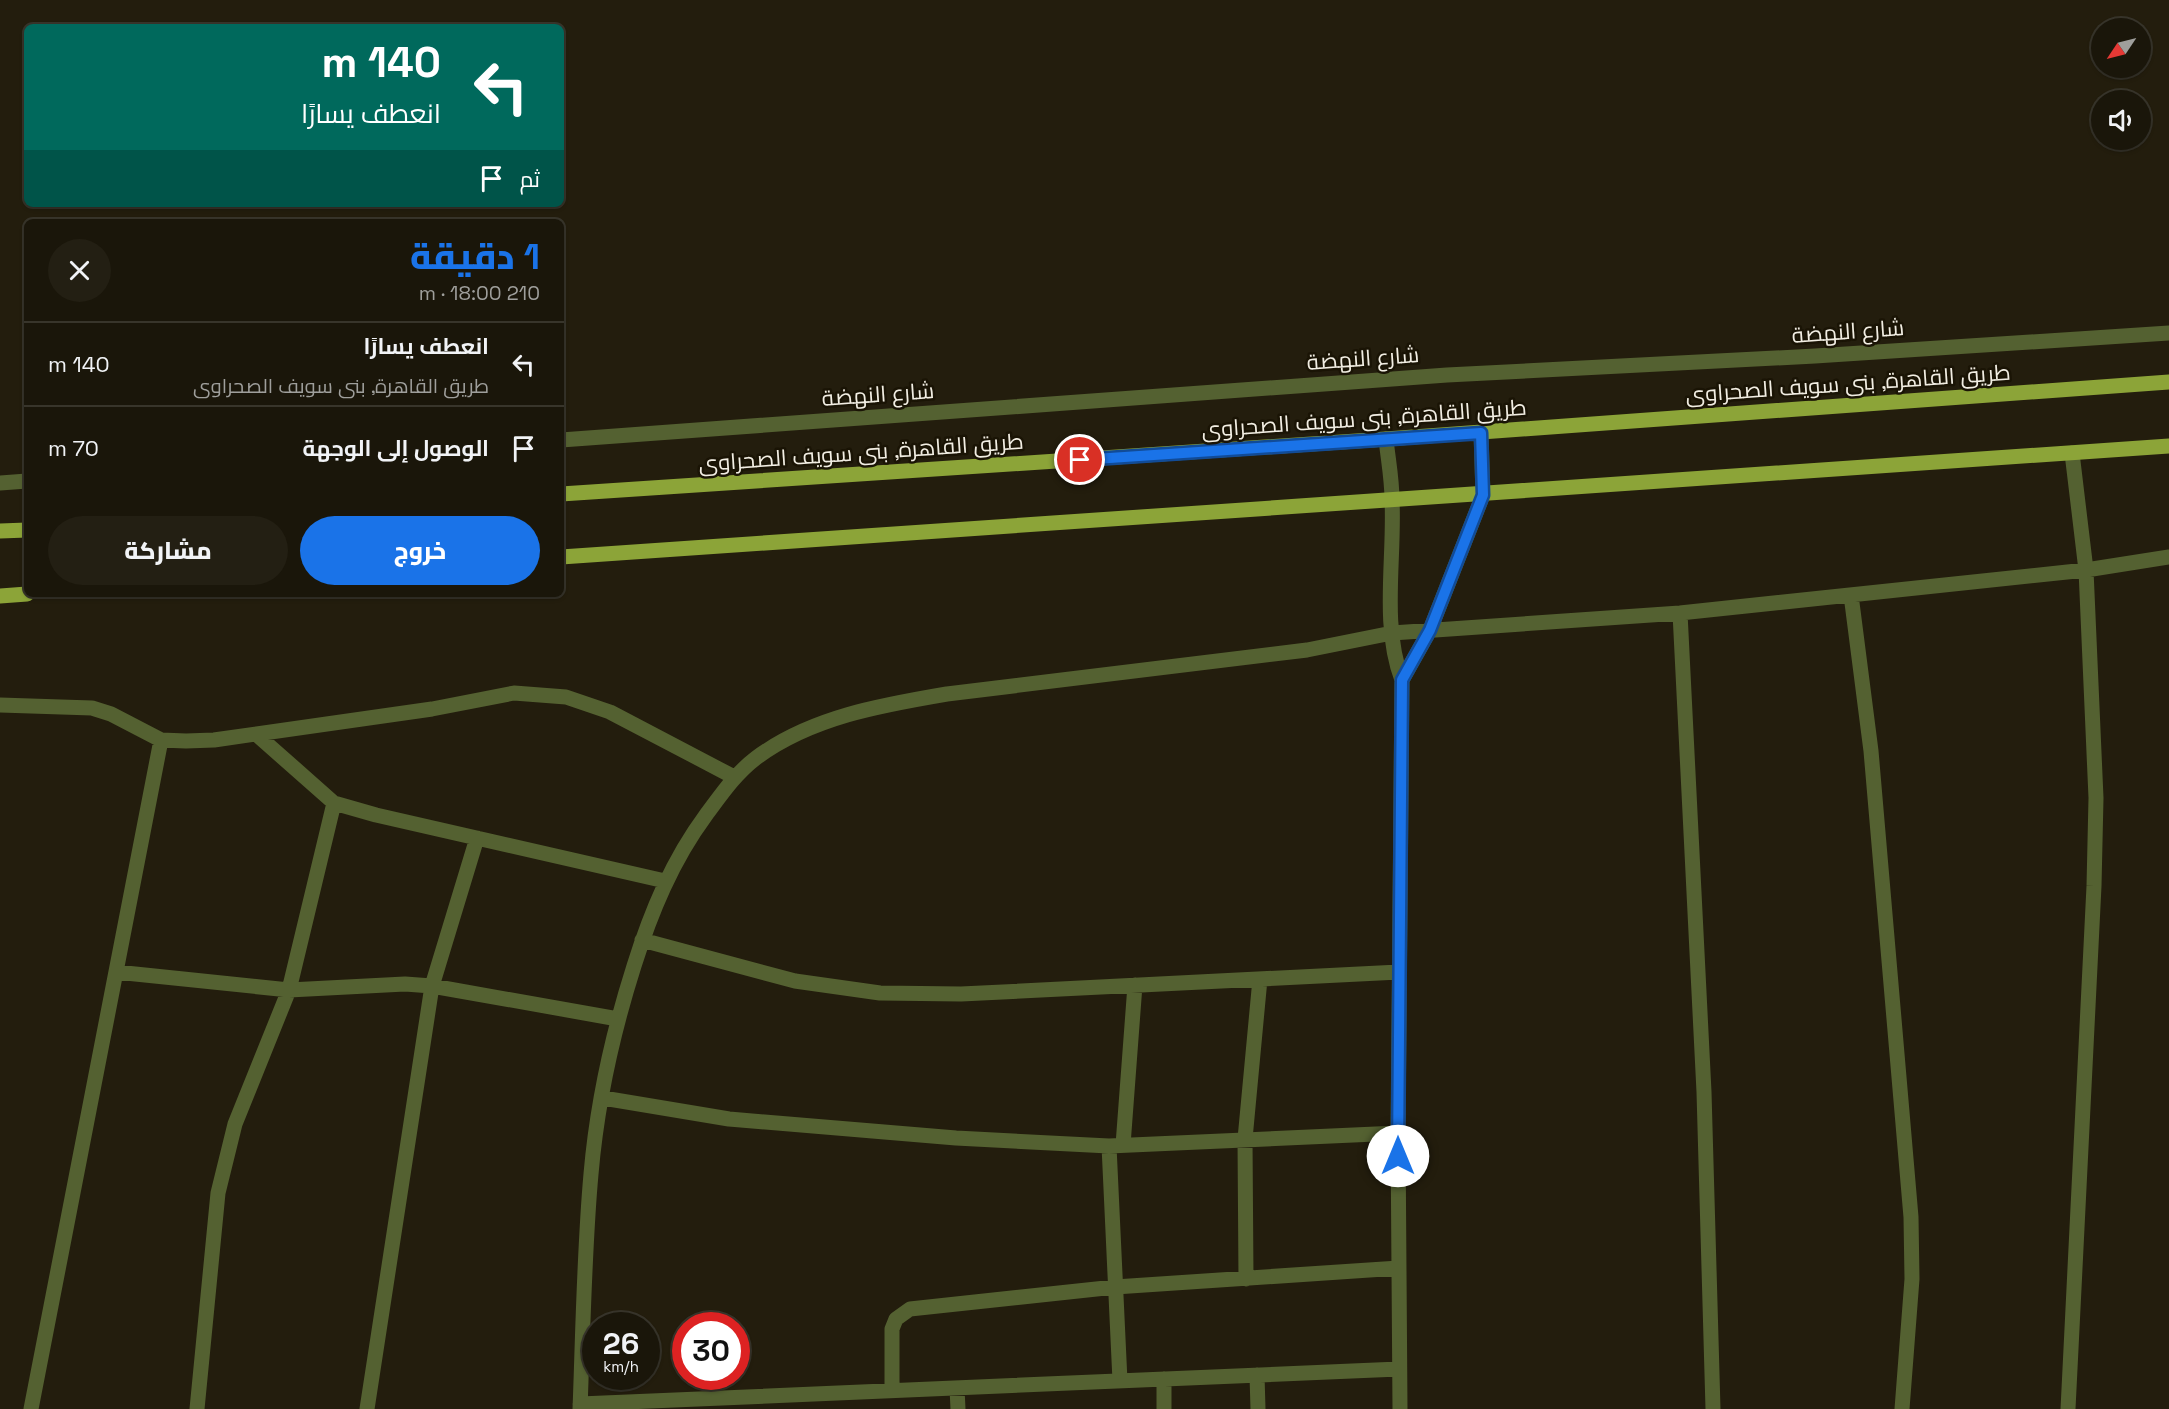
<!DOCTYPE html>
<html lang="ar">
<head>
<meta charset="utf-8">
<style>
  :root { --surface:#1a160a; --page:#231f13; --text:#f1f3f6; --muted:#9f9f9c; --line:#38352b; --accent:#1a73e8 }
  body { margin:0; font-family:"Space Grotesk",Cairo,sans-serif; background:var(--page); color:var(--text); direction:rtl; height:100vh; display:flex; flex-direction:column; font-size:22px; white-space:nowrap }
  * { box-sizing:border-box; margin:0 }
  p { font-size:20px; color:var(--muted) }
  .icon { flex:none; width:33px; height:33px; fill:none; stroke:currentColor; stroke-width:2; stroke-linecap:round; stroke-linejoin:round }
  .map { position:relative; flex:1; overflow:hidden; direction:ltr }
  .panel { position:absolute; left:24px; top:219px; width:540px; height:378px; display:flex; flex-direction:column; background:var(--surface); border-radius:9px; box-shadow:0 2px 4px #0004,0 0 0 2px var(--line); direction:rtl }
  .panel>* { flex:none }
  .banner { position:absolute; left:24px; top:24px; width:540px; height:183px; border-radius:9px; box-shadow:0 2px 4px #0004,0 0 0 2px var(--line); direction:rtl; background:#00695c; color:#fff; overflow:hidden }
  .needle { width:39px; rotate:235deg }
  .buttons { position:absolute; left:2091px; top:18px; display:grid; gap:12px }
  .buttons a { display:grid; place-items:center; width:60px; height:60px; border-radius:50%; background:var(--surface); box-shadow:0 2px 4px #0004,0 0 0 2px var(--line); font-size:30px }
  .speed { position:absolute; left:582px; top:1312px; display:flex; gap:12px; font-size:30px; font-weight:700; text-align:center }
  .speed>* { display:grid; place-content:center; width:78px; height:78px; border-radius:50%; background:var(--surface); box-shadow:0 2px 4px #0004,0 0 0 2px var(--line); line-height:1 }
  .speed small { font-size:15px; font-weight:400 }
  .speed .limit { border:9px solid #d22; background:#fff; color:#111 }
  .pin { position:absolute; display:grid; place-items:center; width:51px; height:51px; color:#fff; margin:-26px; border:3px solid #fff; border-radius:50%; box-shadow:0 2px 6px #0007 }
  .me { position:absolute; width:66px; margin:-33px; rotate:0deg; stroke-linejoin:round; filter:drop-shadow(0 0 4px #0008) }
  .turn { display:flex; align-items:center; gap:21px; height:126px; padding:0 24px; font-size:27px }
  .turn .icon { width:78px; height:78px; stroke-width:2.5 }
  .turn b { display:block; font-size:42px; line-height:51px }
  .then { display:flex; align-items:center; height:57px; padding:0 24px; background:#0003; gap:12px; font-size:22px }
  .round { display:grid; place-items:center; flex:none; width:63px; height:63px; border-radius:32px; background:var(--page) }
  .overview { display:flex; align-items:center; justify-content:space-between; height:102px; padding:0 24px }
  h1 { font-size:36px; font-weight:800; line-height:45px; color:var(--accent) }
  .cta { display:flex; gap:12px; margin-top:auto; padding:12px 24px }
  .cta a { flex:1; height:69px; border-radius:36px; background:var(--accent); color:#fff; font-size:24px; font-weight:800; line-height:69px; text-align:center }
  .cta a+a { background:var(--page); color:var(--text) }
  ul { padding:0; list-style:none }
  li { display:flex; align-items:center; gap:18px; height:84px; padding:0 24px; border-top:2px solid var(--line) }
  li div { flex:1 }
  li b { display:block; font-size:22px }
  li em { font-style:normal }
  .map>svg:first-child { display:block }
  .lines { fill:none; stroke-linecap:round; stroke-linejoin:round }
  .minor { stroke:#546131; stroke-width:15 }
  .primary { stroke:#8ca438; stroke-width:15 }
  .route-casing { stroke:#114b97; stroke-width:15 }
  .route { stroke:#1a73e8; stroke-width:10 }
  .labels { text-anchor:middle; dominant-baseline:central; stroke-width:5; stroke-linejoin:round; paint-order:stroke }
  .street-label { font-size:22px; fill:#f2eee3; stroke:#1a1405 }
</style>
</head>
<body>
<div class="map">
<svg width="2169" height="1409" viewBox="0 0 2169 1409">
  <rect width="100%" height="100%" fill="#231d0d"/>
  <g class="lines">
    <path class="minor" d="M1386,439c2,20 6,40 6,61 3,57 -11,125 10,180l-4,453 2,276
      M561,440l886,-65 368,-19 354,-23
      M0,483l27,-2
      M1851,595l20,156 40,466 1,62 -10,130
      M1680,613l24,479 9,317
      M1402,680l28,-50 53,-135 -2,-62
      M0,705l92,3 19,6 50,26 25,1 28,-1 218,-31 82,-16 52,4 44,15 124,65
      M256,734l78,69 42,12 289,66
      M642,940l153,41 85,12 81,1 438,-22
      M116,972l173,18 116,-6 27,2 186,33
      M603,1098l126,21 227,19 153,8 289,-13
      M1123,1145l12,-160
      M1109,1146l11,235
      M1246,1279l-1,-140 15,-160
      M1257,1375l1,34
      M1164,1379v30
      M957,1388l1,21
      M892,1391v-62l4,-10 14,-10 205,-22 284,-19
      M580,1404l819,-35
      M31,1409l130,-669
      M197,1409l21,-216 17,-69 54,-134 45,-187
      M367,1409l65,-423 45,-148
      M580,1409c3,-78 4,-157 11,-235 6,-70 22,-142 43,-208 17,-54 38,-105 72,-151 15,-20 29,-41 50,-57 55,-41 126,-53 191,-64l360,-44 85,-17 288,-20 406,-43 83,-13
      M2068,1409l26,-523 2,-88 -10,-228 -14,-117"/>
    <path class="primary" d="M561,494l825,-55 783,-57
      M0,531l27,-1
      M561,557l1608,-111
      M0,596l27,-2"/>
  </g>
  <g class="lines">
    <g class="route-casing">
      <path id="route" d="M1080,460l401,-27 2,62 -53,135 -28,50 -4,476"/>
    </g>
    <use href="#route" class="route"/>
  </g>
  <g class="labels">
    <g class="street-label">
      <text transform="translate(1848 331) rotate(-4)">شارع النهضة</text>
      <text transform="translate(1363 358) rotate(-4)">شارع النهضة</text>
      <text transform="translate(1848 383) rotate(-4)">طريق القاهرة, بنى سويف الصحراوى</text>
      <text transform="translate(878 394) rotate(-4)">شارع النهضة</text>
      <text transform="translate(1364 418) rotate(-4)">طريق القاهرة, بنى سويف الصحراوى</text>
      <text transform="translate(861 452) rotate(-4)">طريق القاهرة, بنى سويف الصحراوى</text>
    </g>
  </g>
</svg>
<div class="buttons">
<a><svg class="needle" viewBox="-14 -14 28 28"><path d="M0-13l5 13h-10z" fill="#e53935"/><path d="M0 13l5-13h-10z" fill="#9f9f9c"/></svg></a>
<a><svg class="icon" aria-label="sound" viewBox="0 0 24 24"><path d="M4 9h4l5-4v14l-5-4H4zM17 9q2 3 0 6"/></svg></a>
</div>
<div class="speed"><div>26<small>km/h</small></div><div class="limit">30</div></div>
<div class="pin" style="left:1080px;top:460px;background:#d93025"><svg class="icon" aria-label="arrive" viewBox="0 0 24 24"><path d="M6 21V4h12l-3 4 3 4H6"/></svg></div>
<svg class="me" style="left:1398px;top:1156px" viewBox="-20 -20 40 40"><circle r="19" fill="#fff"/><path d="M0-13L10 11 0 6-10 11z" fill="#1a73e8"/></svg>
<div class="banner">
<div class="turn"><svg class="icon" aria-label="left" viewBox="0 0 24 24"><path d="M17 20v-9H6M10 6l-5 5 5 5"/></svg><div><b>140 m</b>انعطف يسارًا</div></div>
<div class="then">ثم<svg class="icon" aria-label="arrive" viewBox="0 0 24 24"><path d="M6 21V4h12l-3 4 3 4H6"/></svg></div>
</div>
<section class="panel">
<div class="overview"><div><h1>1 دقيقة</h1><p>210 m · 18:00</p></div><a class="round"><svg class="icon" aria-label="close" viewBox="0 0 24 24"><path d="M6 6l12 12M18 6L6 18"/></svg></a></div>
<ul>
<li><svg class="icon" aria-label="left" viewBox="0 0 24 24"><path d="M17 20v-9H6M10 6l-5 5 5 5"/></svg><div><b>انعطف يسارًا</b><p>طريق القاهرة, بنى سويف الصحراوى</p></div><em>140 m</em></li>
<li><svg class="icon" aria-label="arrive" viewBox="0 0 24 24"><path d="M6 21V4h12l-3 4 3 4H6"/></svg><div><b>الوصول إلى الوجهة</b></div><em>70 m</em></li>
</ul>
<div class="cta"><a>خروج</a><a>مشاركة</a></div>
</section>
</div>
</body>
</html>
